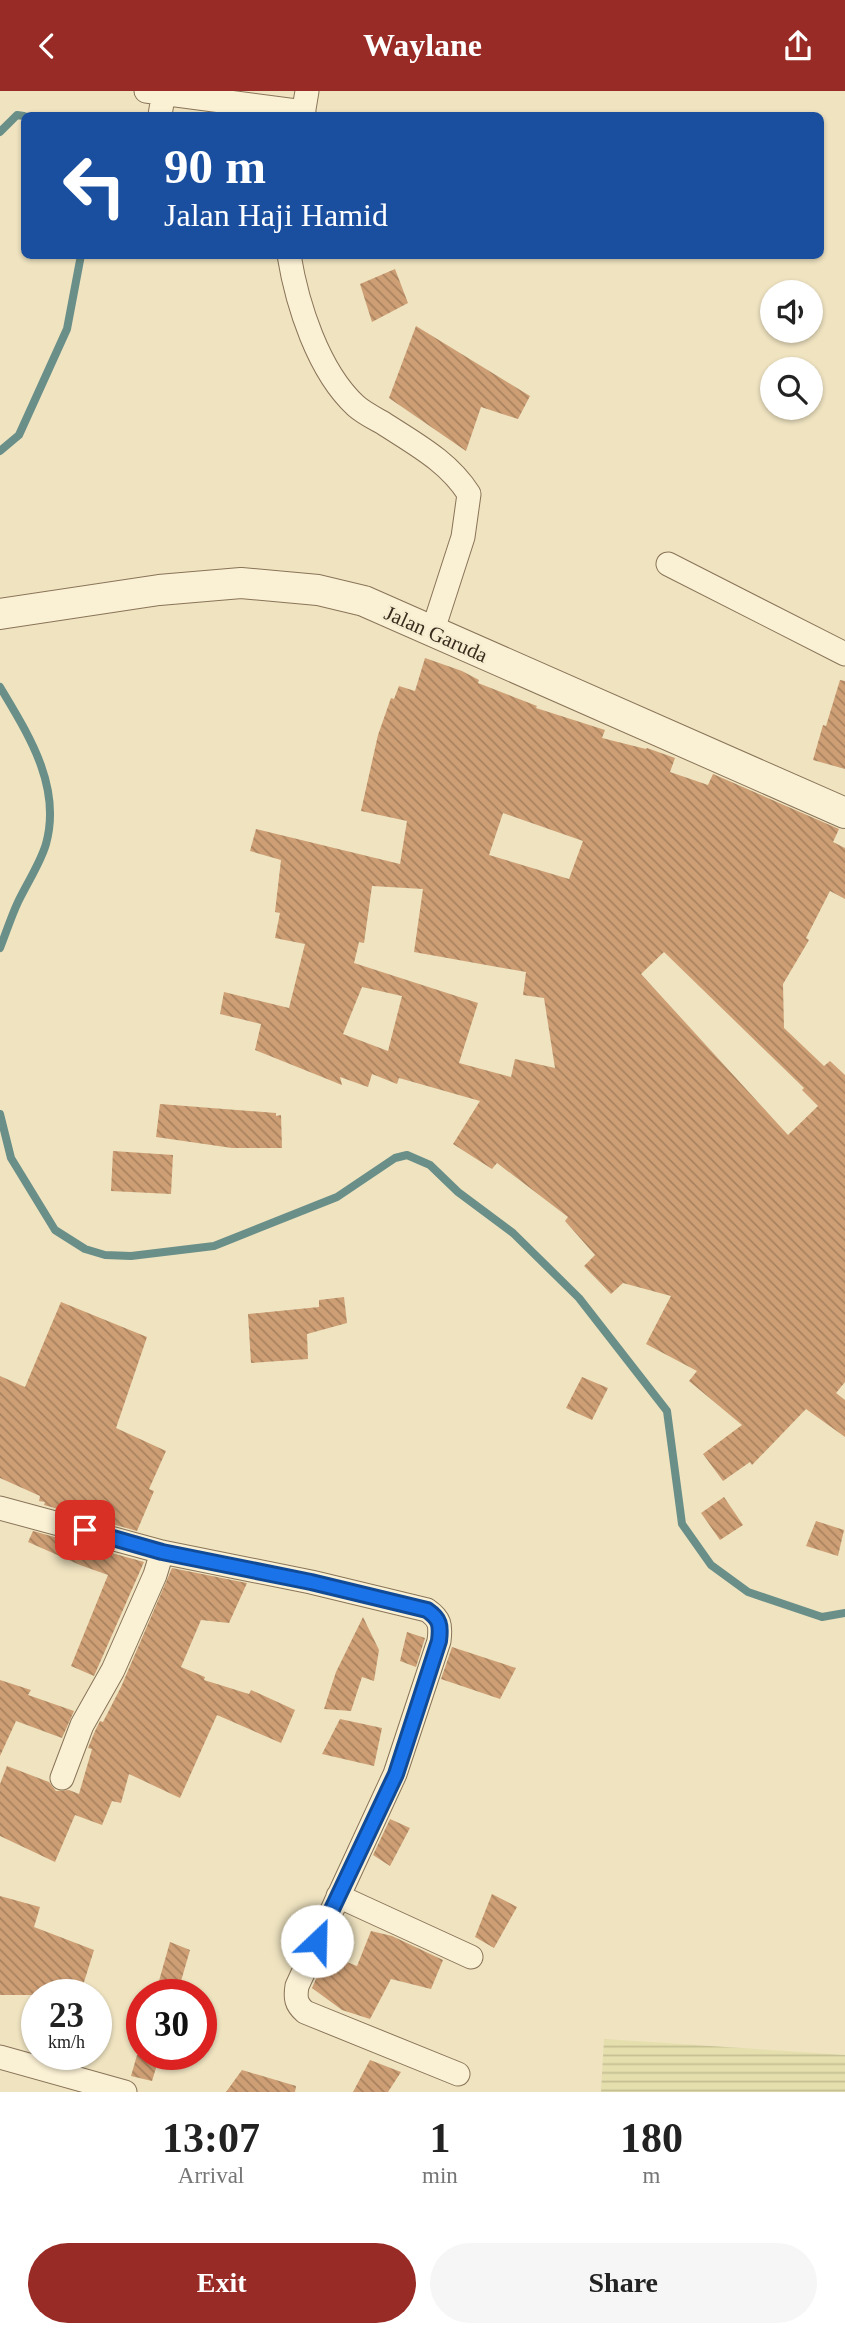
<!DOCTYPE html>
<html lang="en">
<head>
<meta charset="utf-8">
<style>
  :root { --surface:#fff; --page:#f6f6f6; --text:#222; --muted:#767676; --accent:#992b26 }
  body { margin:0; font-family:"Times New Roman",serif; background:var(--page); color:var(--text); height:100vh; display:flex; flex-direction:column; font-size:26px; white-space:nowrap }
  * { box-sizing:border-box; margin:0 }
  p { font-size:23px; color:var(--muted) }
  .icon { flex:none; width:38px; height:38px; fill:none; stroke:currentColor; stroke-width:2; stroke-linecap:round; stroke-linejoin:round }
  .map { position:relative; height:2001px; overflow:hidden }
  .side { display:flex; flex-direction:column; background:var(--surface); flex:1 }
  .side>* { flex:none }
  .hud { position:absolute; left:21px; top:21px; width:803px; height:147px; border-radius:10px; box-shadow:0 2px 5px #0004; background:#1a4fa0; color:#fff; overflow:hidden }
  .tools { position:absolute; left:760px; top:189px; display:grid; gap:14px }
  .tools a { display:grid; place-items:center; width:63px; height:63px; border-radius:50%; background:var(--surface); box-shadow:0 2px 5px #0004; font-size:35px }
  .speed { position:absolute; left:21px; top:1888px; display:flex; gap:14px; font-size:35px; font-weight:700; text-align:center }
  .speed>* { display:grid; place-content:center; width:91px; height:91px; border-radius:50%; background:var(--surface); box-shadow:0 2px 5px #0004; line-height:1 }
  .speed small { font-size:18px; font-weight:400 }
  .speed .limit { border:10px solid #d22; background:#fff; color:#111 }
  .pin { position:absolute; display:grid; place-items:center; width:60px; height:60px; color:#fff; margin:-30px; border-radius:14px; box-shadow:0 4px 10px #0006 }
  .me { position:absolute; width:77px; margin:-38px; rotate:24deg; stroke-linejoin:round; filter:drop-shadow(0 0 5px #0008) }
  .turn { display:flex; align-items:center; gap:24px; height:147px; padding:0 28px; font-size:32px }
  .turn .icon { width:91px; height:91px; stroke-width:2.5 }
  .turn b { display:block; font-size:49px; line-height:60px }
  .eta { display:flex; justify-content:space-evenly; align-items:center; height:119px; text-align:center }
  .eta b { font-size:42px; font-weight:600; line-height:49px }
  .button { display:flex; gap:14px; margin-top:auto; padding:14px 28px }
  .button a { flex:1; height:80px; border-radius:42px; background:var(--accent); color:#fff; font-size:28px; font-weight:600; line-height:80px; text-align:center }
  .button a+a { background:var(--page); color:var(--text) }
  header { display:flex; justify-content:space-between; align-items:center; height:91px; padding:0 28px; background:var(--accent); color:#fff; font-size:32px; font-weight:600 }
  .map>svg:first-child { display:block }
  .farmland { fill:url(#farmland-rules) }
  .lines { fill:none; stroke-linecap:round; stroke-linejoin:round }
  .stream { stroke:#6a8f88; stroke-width:8 }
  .building { fill:url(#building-back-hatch); fill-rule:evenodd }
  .minor-casing { stroke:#897458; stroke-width:25 }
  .tertiary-casing { stroke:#897458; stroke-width:32 }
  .minor { stroke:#faf0d4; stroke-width:23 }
  .tertiary { stroke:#faf0d4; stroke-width:30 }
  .route-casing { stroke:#114b97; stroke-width:18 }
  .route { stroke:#1a73e8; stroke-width:12 }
  .labels { text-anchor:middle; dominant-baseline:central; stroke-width:5; stroke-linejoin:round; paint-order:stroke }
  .street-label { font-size:21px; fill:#382b1c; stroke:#f6edd0 }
</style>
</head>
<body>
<header><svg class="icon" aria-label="back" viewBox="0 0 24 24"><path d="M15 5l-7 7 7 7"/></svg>Waylane<svg class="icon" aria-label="share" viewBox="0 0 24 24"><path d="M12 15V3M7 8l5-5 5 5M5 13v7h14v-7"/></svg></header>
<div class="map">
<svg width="845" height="2001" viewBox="0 0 845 2001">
  <defs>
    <pattern id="farmland-rules" width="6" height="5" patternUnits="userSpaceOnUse" patternTransform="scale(1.75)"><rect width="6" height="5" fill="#e5dfad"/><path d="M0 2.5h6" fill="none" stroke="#c5c094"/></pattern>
    <pattern id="building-back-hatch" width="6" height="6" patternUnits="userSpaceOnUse" patternTransform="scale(1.75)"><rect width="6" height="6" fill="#ce9f75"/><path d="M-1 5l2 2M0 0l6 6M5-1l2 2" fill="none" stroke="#a8825f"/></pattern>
  </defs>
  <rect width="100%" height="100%" fill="#efe3c0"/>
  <path class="farmland" d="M604,1948l241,16v37h-244z"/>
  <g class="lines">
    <path class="stream" d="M0,41l17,-17 7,1
      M0,360l19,-16 48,-106 14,-74
      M0,596c28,47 62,99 46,157 -6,20 -19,39 -28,58 -7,15 -12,31 -18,46
      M0,1023l11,44 44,72 30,19 20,6 26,1 83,-10 123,-49 58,-39 12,-3 23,10 28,27 55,41 66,65 88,113 15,113 29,41 37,27 74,25 23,-4"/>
  </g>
  <path class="building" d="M395,178l13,34 -36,19 -12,-38z
    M416,235l114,70 -12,23 -37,-12 -15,44 -77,-53z
    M425,567l37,13 17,9 -1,3 59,23 -1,2 69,22 -3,8 44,11 1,-1 28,10 -5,14 38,13 5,-11 126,55 -6,13 12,6v51l-15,-8 -24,47 3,2 -26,44 1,44 40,38 6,-5 15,14v307l-9,11 9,7v37l-39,-28 -54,56 -2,-3 -27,19 -20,-27 39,-29 -53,-44 8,-10 -51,-27 25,-48 -48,-13 -12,11 -27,-28 11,-11 -30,-34 3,-4 -71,-54 -5,6 -39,-25 27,-43 -81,-23 -2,6 -25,-10 -4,13 -28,-10 2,8 -87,-35 6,-26 -41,-10 4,-22 65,16 16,-64 -30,-6 5,-25 -5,-1 6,-52 -31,-9 6,-22 144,35 7,-43 -46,-10 17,-76 13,-37 3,1 5,-13 16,5zM503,722l80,28 -14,38 -80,-24zM372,795l51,3 -9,63 112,20 -3,23 21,3 11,70 -40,-9 -4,18 -52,-14 19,-60 -124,-40 5,-21 5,1zM664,861l140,136 -2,2 16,16 -30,29 -147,-161zM362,896l40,9 -14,55 -45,-17z
    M840,589l5,1v88l-32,-9 10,-35 3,1z
    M160,1013l116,9v3l5,-1 1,33h-50l-76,-11z
    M113,1060l60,4 -2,39 -60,-3z
    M344,1206l3,26 -40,11 1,25 -57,4 -3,-49 71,-7v-7z
    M61,1211l86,35 -31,91 50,23 -17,38 5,2 -17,40 -93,-26 1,-3 -6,-1 1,-5 -40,-18v-102l25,11z
    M582,1286l26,11 -16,32 -26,-12z
    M724,1406l19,28 -23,15 -19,-27z
    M816,1430l28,9 -6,26 -32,-10z
    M33,1440l111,31 -50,114 -23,-10 37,-91 -28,-10 -52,-23z
    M172,1477l75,15 -18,40 -28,-3 -20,47 24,10 -1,3 45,14 2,-4 44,20 -14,33 -64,-28 -37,83 -51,-24 -8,29 -9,-2 -10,24 -27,-10 -20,47 -55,-26v-52l7,-18 42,16 7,9 13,-1 10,4 13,-45 -4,-1 7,-17 5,-10 3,1 18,-35z
    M363,1526l16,33 -5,31 -12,-4 -11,34 -27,-2 12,-37z
    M407,1541l18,6 -9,29 -16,-6z
    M452,1556l64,21 -16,31 -59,-20z
    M0,1589l31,10 -3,5 46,16 -12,27 -46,-17 -16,35z
    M340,1628l42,9 -8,38 -52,-12z
    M390,1728l20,9 -20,38 -17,-11z
    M492,1803l25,13 -23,41 -19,-11z
    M0,1805l40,11 -6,20 60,23 -14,45h-80z
    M371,1840l21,5 51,24 -12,29 -40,-10 -21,40 -28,-9 -30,-22 15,-34 30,12z
    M170,1851l20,8 -13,45h-22z
    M137,1964h23l-8,26 -21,-5z
    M370,1969l31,12 -13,20h-35z
    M242,1979l54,16 -1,6h-69z"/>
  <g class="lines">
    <g class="minor-casing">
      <path id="minor" d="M146,0l158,21
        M160,24l4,-24
        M303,24l4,-24
        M289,164c8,49 29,116 67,151 8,7 18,12 27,17 32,21 65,38 86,71l-6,43 -31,96
        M668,473l177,90
        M0,1417l162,44 149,30 116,28c13,9 14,15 12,31l-44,133 -98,212c-2,12 -1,18 8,26l153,62
        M62,1687l20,-53 31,-55 42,-95 7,-23
        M338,1805l133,61
        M0,1966l125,35"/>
    </g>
    <g class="tertiary-casing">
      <path id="tertiary" d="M0,523l159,-24 82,-7 77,7 46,11 481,212"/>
    </g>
    <use href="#minor" class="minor"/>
    <use href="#tertiary" class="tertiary"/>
  </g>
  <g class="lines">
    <g class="route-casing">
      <path id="route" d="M85,1439l77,22 149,30 116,28c13,9 14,15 12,31l-43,133 -79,167"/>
    </g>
    <use href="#route" class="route"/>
  </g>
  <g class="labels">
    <g class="street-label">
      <text transform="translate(436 543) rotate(24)">Jalan Garuda</text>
    </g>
  </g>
</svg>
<div class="tools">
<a><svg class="icon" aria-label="sound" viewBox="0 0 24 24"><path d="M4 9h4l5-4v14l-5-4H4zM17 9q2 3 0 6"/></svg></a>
<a><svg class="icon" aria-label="search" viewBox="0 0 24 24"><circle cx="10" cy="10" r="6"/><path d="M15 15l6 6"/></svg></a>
</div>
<div class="speed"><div>23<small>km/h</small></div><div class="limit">30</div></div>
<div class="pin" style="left:85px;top:1439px;background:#d93025"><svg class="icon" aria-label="arrive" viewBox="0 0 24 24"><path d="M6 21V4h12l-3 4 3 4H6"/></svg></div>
<svg class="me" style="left:317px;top:1850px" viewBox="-20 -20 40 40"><circle r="19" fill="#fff"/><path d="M0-13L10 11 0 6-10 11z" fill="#1a73e8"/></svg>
<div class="hud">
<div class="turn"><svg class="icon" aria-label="left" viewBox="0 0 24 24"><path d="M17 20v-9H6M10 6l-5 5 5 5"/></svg><div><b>90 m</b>Jalan Haji Hamid</div></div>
</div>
</div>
<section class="side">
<div class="eta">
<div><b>13:07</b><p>Arrival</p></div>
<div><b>1</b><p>min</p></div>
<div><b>180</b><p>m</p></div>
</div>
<div class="button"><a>Exit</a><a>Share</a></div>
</section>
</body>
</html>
